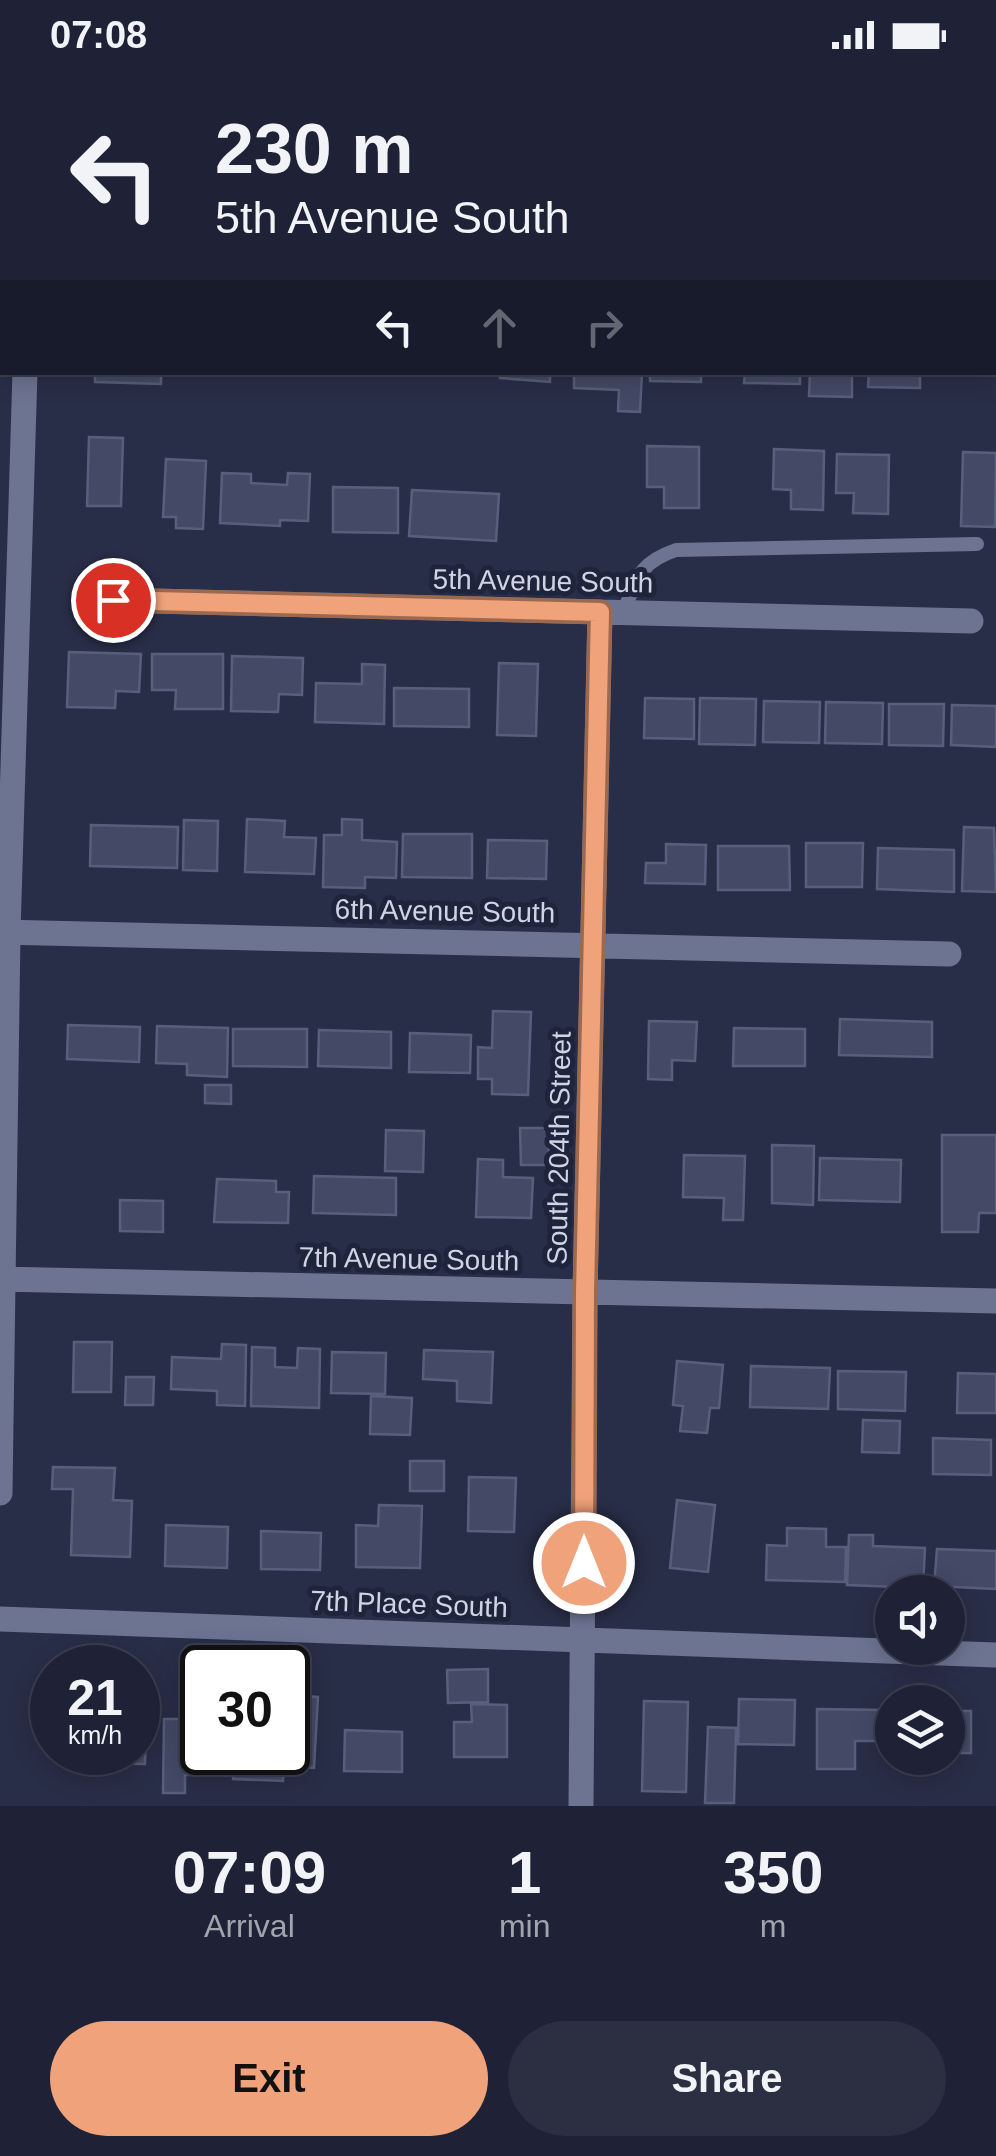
<!DOCTYPE html>
<html lang="en">
<head>
<meta charset="utf-8">
<style>
  :root { --surface:#1f2236; --page:#2c2f42; --text:#f1f3f6; --muted:#a1a4ad; --line:#3c3f51; --accent:#f0a27a }
  body { margin:0; font-family:Helvetica,sans-serif; background:var(--page); color:var(--text); height:100vh; display:flex; flex-direction:column; font-size:38px; white-space:nowrap }
  * { box-sizing:border-box; margin:0 }
  p { font-size:32px; color:var(--muted) }
  .icon { flex:none; width:55px; height:55px; fill:none; stroke:currentColor; stroke-width:2; stroke-linecap:round; stroke-linejoin:round }
  .map { position:relative; height:1736px; overflow:hidden }
  .side { display:flex; flex-direction:column; background:var(--surface); flex:1 }
  .side>* { flex:none }
  .guide { position:absolute; left:0px; top:0px; width:998px; height:305px; box-shadow:0 5px 25px #0003,0 0 0 2px var(--line); background:#1f2236; color:var(--text); overflow:hidden }
  .tools { position:absolute; left:875px; top:1505px; display:grid; gap:20px }
  .tools a { display:grid; place-items:center; width:90px; height:90px; border-radius:50%; background:var(--surface); box-shadow:0 5px 25px #0003,0 0 0 2px var(--line); font-size:50px }
  .speed { position:absolute; left:30px; top:1575px; display:flex; gap:20px; font-size:50px; font-weight:700; text-align:center }
  .speed>* { display:grid; place-content:center; width:130px; height:130px; border-radius:50%; background:var(--surface); box-shadow:0 5px 25px #0003,0 0 0 2px var(--line); line-height:1 }
  .speed small { font-size:25px; font-weight:400 }
  .speed .limit { border:5px solid #111; border-radius:15px; background:#fff; color:#111 }
  .pin { position:absolute; display:grid; place-items:center; width:85px; height:85px; color:#fff; margin:-42px; border:5px solid #fff; border-radius:50%; box-shadow:0 2px 10px #0007 }
  .me { position:absolute; width:110px; margin:-55px; rotate:0deg; stroke-linejoin:round; filter:drop-shadow(0 0 8px #0008) }
  .turn { display:flex; align-items:center; gap:35px; height:210px; padding:0 50px; font-size:45px }
  .turn .icon { width:130px; height:130px; stroke-width:2.5 }
  .turn b { display:block; font-size:70px; line-height:85px }
  .lanes { display:flex; align-items:center; height:95px; padding:0 50px; background:#0003; justify-content:center; gap:50px; direction:ltr }
  .lanes .off { opacity:.35 }
  .eta { display:flex; justify-content:space-evenly; align-items:center; height:170px; text-align:center }
  .eta b { font-size:60px; font-weight:700; line-height:70px }
  .button { display:flex; gap:20px; margin-top:auto; padding:20px 50px }
  .button a { flex:1; height:115px; border-radius:60px; background:var(--accent); color:#111; font-size:40px; font-weight:700; line-height:115px; text-align:center }
  .button a+a { background:var(--page); color:var(--text) }
  .status { display:flex; justify-content:space-between; align-items:center; height:70px; padding:0 50px; background:var(--surface); direction:ltr }
  .status svg { height:28px; fill:currentColor }
  .map>svg:first-child { display:block }
  .building { fill:#444a66; stroke:#585f7c; stroke-width:2.5 }
  .lines { fill:none; stroke-linecap:round; stroke-linejoin:round }
  .lane { stroke:#6d7492; stroke-width:14 }
  .street { stroke:#6d7492; stroke-width:25 }
  .route-casing { stroke:#9c694f; stroke-width:25 }
  .route { stroke:#f0a27a; stroke-width:18 }
  .labels { text-anchor:middle; dominant-baseline:central; stroke-width:10; stroke-linejoin:round; paint-order:stroke }
  .street-label { font-size:28px; fill:#cfd3e4; stroke:#1f243d }
</style>
</head>
<body>
<div class="status"><b>07:08</b><svg viewBox="0 0 49 12"><path d="M0 12V9h3v3zM5 12V6h3v6zM10 12V3h3v9zM15 12V0h3v12zM26 1h20v11H26zM47 4h2v5h-2z"/></svg></div>
<div class="map">
<svg width="996" height="1736" viewBox="0 0 996 1736">
  <rect width="100%" height="100%" fill="#292e48"/>
  <path class="building" d="M95,302h66v12l-66,-2z
    M500,302h50v10l-50,-4z
    M574,302h68l-2,40 -22,-1 1,-21 -45,-2z
    M650,302h51v10l-51,-1z
    M745,302h55v12l-56,-1z
    M810,302h42v25l-43,-1z
    M869,302h51v16l-52,-1z
    M89,367l34,1 -2,68h-34z
    M647,376l52,1v61h-35v-21h-17z
    M774,379l50,2 -1,59 -32,-1v-19l-18,-1z
    M963,382l33,1 -1,74 -34,-1z
    M837,384l52,1 -1,59 -35,-1 1,-20h-18z
    M166,389l40,2 -3,68 -27,-1v-11h-13z
    M222,403l29,1v9l36,2 1,-12 22,1 -2,47 -28,-1v6l-60,-3z
    M333,417l65,1v45l-65,-1z
    M412,420l87,4 -3,47 -87,-5z
    M69,582l72,2 -2,38 -23,-1 -1,17 -48,-1z
    M152,584h71v55h-48l1,-19h-24z
    M232,586l71,2 -1,37 -23,-1 -1,18 -47,-1z
    M499,593l39,1 -2,72 -39,-1z
    M362,594l23,1 -1,59 -69,-2 1,-39 46,1z
    M394,618l75,1v38l-75,-1z
    M645,628l49,1v40l-50,-1z
    M700,628l56,1 -1,46 -56,-1z
    M764,631l56,1 -1,41 -56,-1z
    M826,632l57,1 -1,41 -57,-1z
    M889,634h55l-1,42 -54,-1z
    M952,635l44,1v41l-45,-2z
    M247,749l38,2 -1,16 32,1 -2,36 -69,-2z
    M342,749l20,1v20l35,2 -1,36 -31,-1v11l-42,-1 1,-52h18z
    M184,750l34,1 -1,50 -34,-1z
    M91,755l87,2 -1,41 -87,-2z
    M964,757l30,1 2,64 -34,-1z
    M403,764h69v44l-70,-1z
    M488,770l59,1 -1,38 -59,-1z
    M806,773h57l-1,44h-56z
    M666,774l40,1 -1,39 -60,-1 1,-20h20z
    M718,776h71l1,44h-72z
    M878,778l76,2v42l-77,-3z
    M493,941l38,1 -3,83 -36,-1v-15h-14v-32l14,1z
    M840,949l92,3v35l-93,-2z
    M649,951l48,1 -2,39 -23,-1v20l-24,-1z
    M68,955l72,2 -1,35 -72,-3z
    M157,956l71,2 -1,49 -40,-2v-11l-31,-1z
    M734,958l71,1v37h-72z
    M233,959h74v38l-74,-1z
    M319,960l72,2v36l-73,-2z
    M410,963l61,2 -1,38 -61,-1z
    M205,1015h26v19l-26,-1z
    M520,1058h28l1,37h-28z
    M386,1060l38,1 -1,41 -38,-1z
    M942,1065h54v78h-17l-1,19h-36z
    M772,1075l42,1 -1,59 -41,-2z
    M684,1085l61,1 -2,64h-20l1,-22 -41,-1z
    M820,1088l81,2 -1,42 -81,-2z
    M478,1089l25,1v17l30,1 -2,40 -55,-1z
    M314,1106l82,2v37l-83,-2z
    M217,1109l59,2v11h13l-1,31 -74,-1z
    M120,1130l43,1v31l-43,-1z
    M74,1272h38l-1,50h-38z
    M222,1274l24,1 -1,61 -28,-1v-14l-46,-2 1,-32 49,2z
    M252,1277l23,1v19l22,1 1,-20 22,1 -1,59 -68,-2z
    M424,1280l69,2 -2,51 -34,-2v-20l-34,-2z
    M332,1282l54,1 -1,41 -54,-1z
    M677,1291l46,4 -4,43h-9l-3,25 -27,-2 3,-25 -10,-1z
    M751,1296l79,2 -2,41 -78,-2z
    M838,1301l68,1 -1,39 -67,-2z
    M958,1303l38,1v39h-39z
    M126,1307h28l-1,28h-28z
    M371,1326l41,2 -2,37 -40,-1z
    M863,1350l37,1 -1,32 -37,-1z
    M933,1368l58,2v35l-58,-1z
    M410,1391h34v30h-34z
    M53,1397l62,1 -2,32 19,1 -2,56 -59,-2 2,-66h-21z
    M469,1407l47,1 -2,54 -46,-1z
    M677,1430l38,5 -7,67 -38,-4z
    M379,1435l43,1 -2,62 -64,-1v-42l22,1z
    M166,1455l62,2 -1,41 -62,-2z
    M787,1458l39,1v18h20l-1,35 -79,-2 1,-35 20,1z
    M261,1461l60,2 -1,37 -59,-1z
    M849,1465h24v11l52,2 -2,40 -76,-3z
    M937,1479l59,2v38l-62,-3z
    M488,1599v33l-40,1 -1,-33z
    M288,1625l30,2 -4,71 -30,-2 -1,15 -50,-2v-20l21,1v-8h34z
    M739,1629l56,1 -1,45 -56,-1z
    M644,1631l44,1 -2,90 -44,-1z
    M471,1634l36,1v52h-53v-35h18z
    M817,1639l72,1v31h-34v28h-38z
    M948,1641h23v42h-23z
    M164,1649h38v33h27v23h-44v18h-22z
    M138,1657h8l-1,37 -60,-1v-11h53z
    M708,1657l28,1 -2,75h-29z
    M345,1660l57,2v40l-58,-1z"/>
  <g class="lines">
    <path class="lane" d="M623,543c14,-34 15,-50 53,-63l301,-6"/>
    <path class="street" d="M33,2v-2
      M0,170h2
      M995,194h1
      M113,530l858,21
      M0,862l949,22
      M0,1209l996,22
      M0,1423l8,-561 17,-560
      M0,1549l996,36
      M581,1736l4,-513 15,-681"/>
  </g>
  <g class="lines">
    <g class="route-casing">
      <path id="route" d="M113,530l487,12 -15,681 -1,270"/>
    </g>
    <use href="#route" class="route"/>
  </g>
  <g class="labels">
    <g class="street-label">
      <text transform="translate(543 511) rotate(1)">5th Avenue South</text>
      <text transform="translate(445 841) rotate(1)">6th Avenue South</text>
      <text transform="translate(559 1078) rotate(-89)">South 204th Street</text>
      <text transform="translate(409 1189) rotate(1)">7th Avenue South</text>
      <text transform="translate(409 1534) rotate(2)">7th Place South</text>
    </g>
  </g>
</svg>
<div class="tools">
<a><svg class="icon" aria-label="sound" viewBox="0 0 24 24"><path d="M4 9h4l5-4v14l-5-4H4zM17 9q2 3 0 6"/></svg></a>
<a><svg class="icon" aria-label="layers" viewBox="0 0 24 24"><path d="M12 4l9 5-9 5-9-5zM3 14l9 5 9-5"/></svg></a>
</div>
<div class="speed"><div>21<small>km/h</small></div><div class="limit">30</div></div>
<div class="pin" style="left:113px;top:530px;background:#d93025"><svg class="icon" aria-label="arrive" viewBox="0 0 24 24"><path d="M6 21V4h12l-3 4 3 4H6"/></svg></div>
<svg class="me" style="left:584px;top:1493px" viewBox="-20 -20 40 40"><circle r="17" fill="#f0a27a" stroke="#fff" stroke-width="3"/><path d="M0-11L8 9 0 5-8 9z" fill="#fff"/></svg>
<div class="guide">
<div class="turn"><svg class="icon" aria-label="left" viewBox="0 0 24 24"><path d="M17 20v-9H6M10 6l-5 5 5 5"/></svg><div><b>230 m</b>5th Avenue South</div></div>
<div class="lanes"><svg class="icon" aria-label="left" viewBox="0 0 24 24"><path d="M17 20v-9H6M10 6l-5 5 5 5"/></svg><svg class="icon off" aria-label="ahead" viewBox="0 0 24 24"><path d="M12 20V5M6 11l6-6 6 6"/></svg><svg class="icon off" aria-label="right" viewBox="0 0 24 24"><path d="M7 20v-9h11M14 6l5 5-5 5"/></svg></div>
</div>
</div>
<section class="side">
<div class="eta">
<div><b>07:09</b><p>Arrival</p></div>
<div><b>1</b><p>min</p></div>
<div><b>350</b><p>m</p></div>
</div>
<div class="button"><a>Exit</a><a>Share</a></div>
</section>
</body>
</html>
